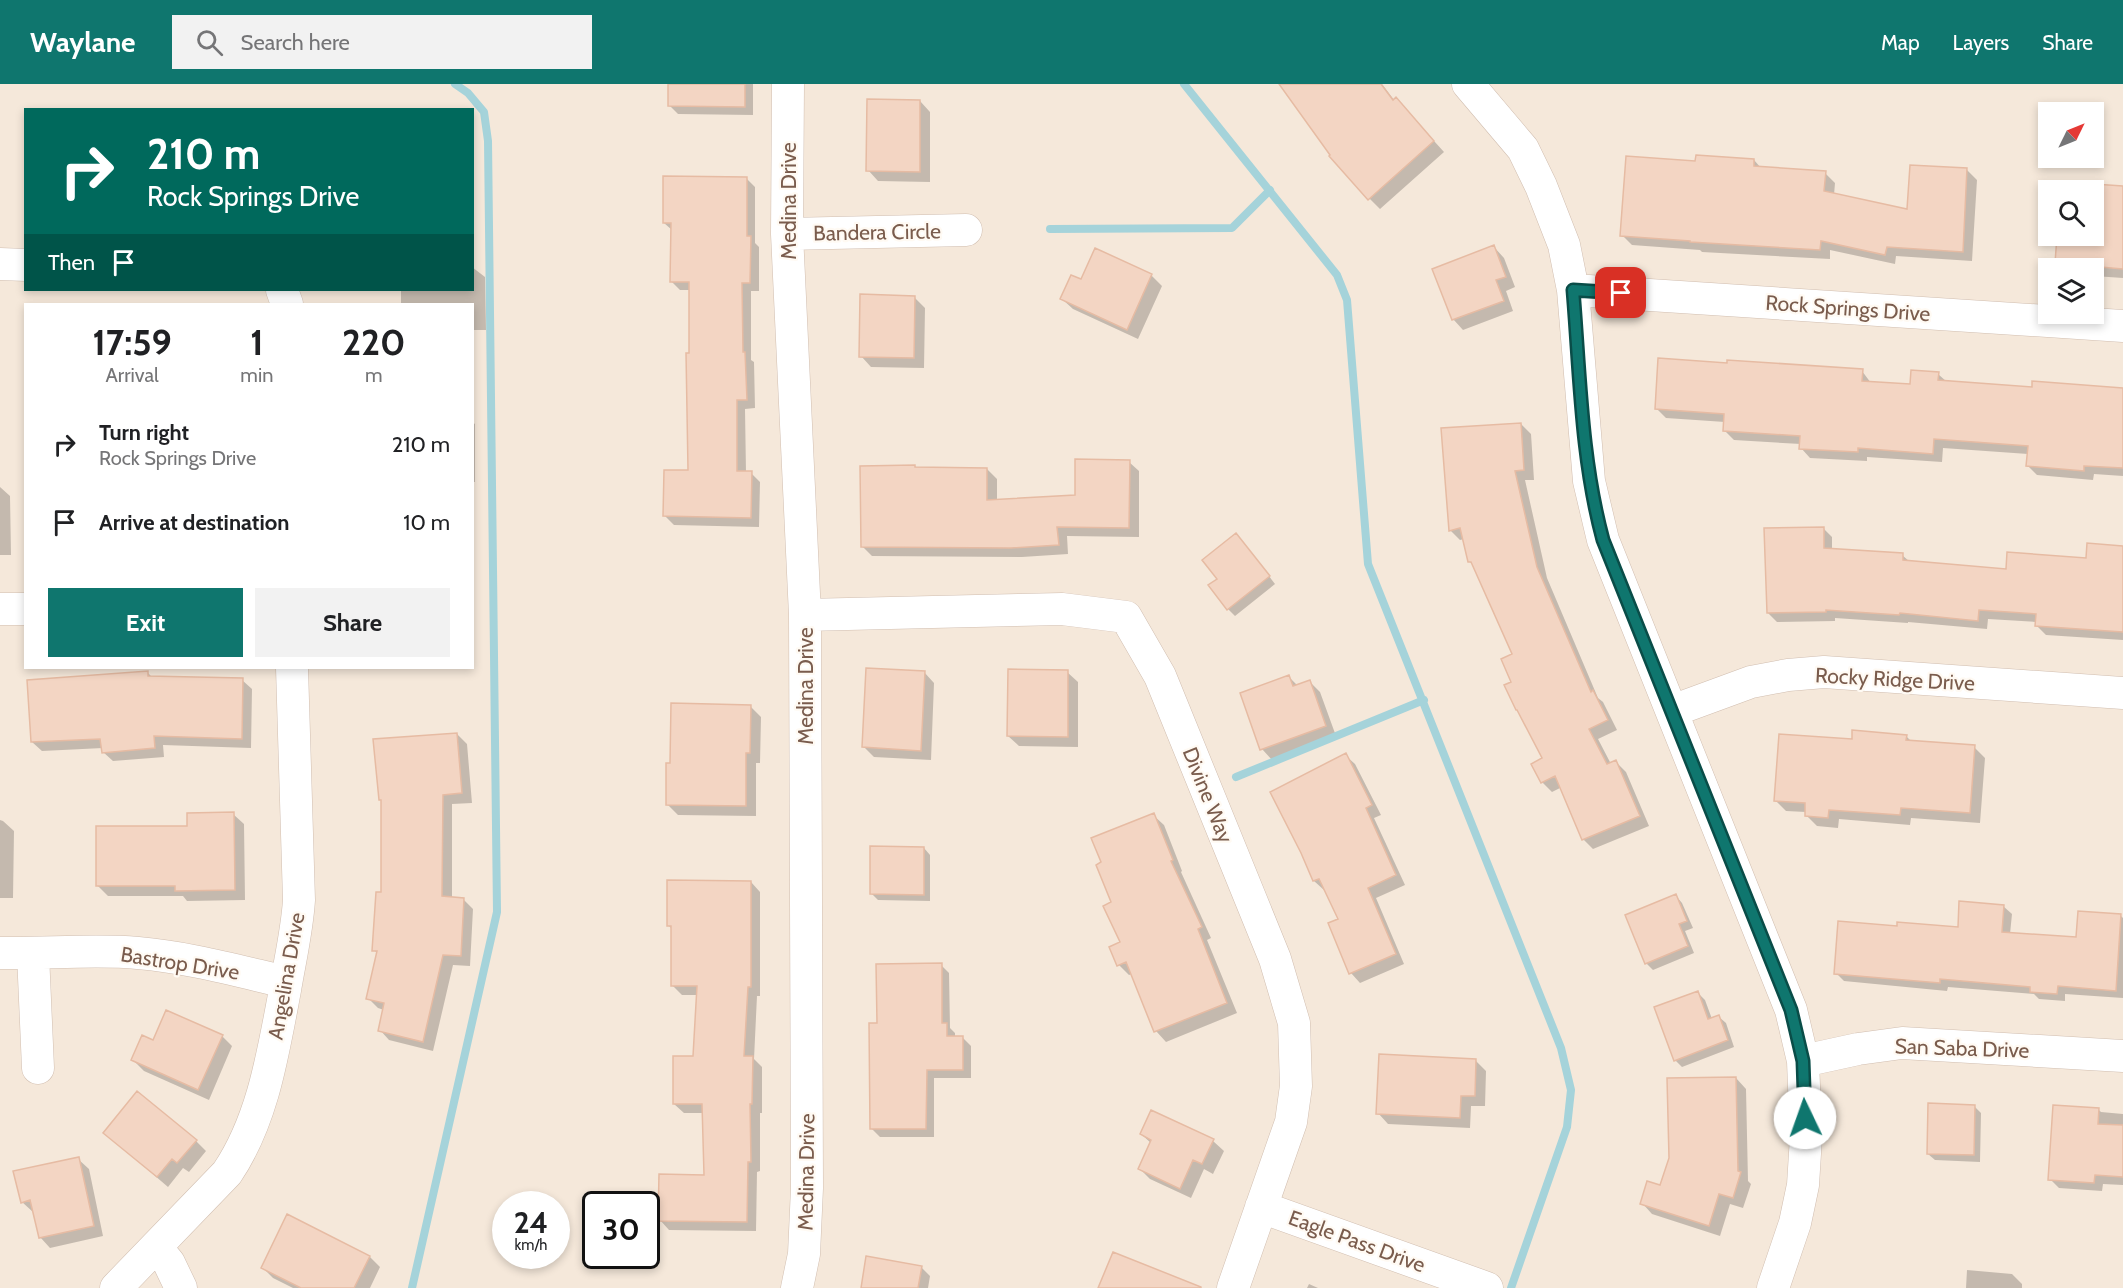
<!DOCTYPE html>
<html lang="en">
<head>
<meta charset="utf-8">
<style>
  :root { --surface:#fff; --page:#f2f2f2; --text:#202124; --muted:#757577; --accent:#0f766e }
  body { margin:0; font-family:Cabin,sans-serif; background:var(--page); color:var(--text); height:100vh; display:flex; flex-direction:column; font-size:22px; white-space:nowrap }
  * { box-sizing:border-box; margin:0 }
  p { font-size:20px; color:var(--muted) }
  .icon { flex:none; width:33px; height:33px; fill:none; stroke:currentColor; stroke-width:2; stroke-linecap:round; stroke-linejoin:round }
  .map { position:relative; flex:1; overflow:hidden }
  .panel { position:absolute; left:24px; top:219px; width:450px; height:366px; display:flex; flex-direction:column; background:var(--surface); border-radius:0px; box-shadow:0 3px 9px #0003 }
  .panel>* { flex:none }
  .guide { position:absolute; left:24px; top:24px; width:450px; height:183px; border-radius:0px; box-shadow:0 3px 9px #0003; background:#00695c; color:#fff; overflow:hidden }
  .needle { width:39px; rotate:47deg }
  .controls { position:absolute; left:2038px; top:18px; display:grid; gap:12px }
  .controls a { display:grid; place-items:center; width:66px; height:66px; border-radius:0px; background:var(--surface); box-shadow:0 3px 9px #0003; font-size:30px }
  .speed { position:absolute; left:492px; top:1107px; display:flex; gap:12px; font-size:30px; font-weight:700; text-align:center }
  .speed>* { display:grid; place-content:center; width:78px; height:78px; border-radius:50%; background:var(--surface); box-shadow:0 3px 9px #0003; line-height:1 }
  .speed small { font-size:15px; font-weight:400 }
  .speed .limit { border:3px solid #111; border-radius:9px; background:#fff; color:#111 }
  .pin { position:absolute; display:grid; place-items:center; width:51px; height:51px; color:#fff; margin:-26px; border-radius:12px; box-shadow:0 3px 9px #0006 }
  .me { position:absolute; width:66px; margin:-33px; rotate:357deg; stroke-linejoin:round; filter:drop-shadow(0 0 4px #0008) }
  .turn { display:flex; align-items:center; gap:21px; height:126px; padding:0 24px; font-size:27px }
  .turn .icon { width:78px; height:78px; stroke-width:2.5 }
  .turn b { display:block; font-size:42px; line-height:51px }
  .then { display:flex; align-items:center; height:57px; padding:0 24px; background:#0003; gap:12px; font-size:22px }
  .eta { display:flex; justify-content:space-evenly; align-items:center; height:102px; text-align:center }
  .eta b { font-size:36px; font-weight:700; line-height:42px }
  .button { display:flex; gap:12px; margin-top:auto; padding:12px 24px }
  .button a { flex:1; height:69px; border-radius:0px; background:var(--accent); color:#fff; font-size:24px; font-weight:700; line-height:69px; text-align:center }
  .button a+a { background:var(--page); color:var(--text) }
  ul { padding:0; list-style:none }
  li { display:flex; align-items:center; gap:18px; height:78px; padding:0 24px }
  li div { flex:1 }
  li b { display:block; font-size:22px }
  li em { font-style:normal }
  header { display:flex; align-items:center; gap:36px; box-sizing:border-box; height:84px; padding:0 30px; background:var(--accent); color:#fff }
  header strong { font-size:28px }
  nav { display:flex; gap:33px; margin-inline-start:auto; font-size:21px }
  .search { width:420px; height:54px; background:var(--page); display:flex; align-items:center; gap:15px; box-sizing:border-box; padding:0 21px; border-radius:0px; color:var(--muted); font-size:22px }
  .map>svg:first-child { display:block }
  .residential { fill:#f5e8da; fill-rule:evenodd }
  .shadow { fill:#0003 }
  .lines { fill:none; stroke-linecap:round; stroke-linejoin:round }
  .stream { stroke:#a5d3da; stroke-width:8 }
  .building { fill:#f3d5c3; stroke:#e6bba3; stroke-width:1.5 }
  .street-casing { stroke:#d1beb0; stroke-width:33 }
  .street { stroke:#fff; stroke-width:32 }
  .route-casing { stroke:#0a4d48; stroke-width:15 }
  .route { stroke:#0f766e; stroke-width:10 }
  .labels { text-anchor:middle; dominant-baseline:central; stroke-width:4.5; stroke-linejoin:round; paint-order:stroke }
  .street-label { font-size:21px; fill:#7a5c4d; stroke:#fffaf3 }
</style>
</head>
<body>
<header>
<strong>Waylane</strong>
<div class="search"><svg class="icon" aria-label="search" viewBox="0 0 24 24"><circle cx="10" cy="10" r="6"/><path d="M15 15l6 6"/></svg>Search here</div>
<nav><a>Map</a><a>Layers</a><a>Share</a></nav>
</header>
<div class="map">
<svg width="2123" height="1204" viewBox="0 0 2123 1204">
  <rect width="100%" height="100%" fill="#fdf6ec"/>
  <path class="residential" d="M0,0h2123v1204h-2123zM26,26h446v180h-446zM2049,28h45v46h-45zM2049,106h45v46h-45zM2049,184h45v46h-45zM26,220h446v364h-446zM506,1120h50v52h-50zM596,1120h50v52h-50z"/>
  <path class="shadow" d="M670,0h83v31l-75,-1 -8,-8z
    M1296,0h86l12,16 12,10 38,42 -64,57 -11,-11z
    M920,17l10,11v70l-52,-1 -10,-11z
    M1754,76l7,8 64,5 10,10 -1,12 75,16 58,-41 10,10 -5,81 -76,-5 -1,8 -65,-14v9l-128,-7 -2,-2 -68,-5 -10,-10 75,-72z
    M746,94l9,9v56l4,4v44h-8v69l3,2 1,46 -10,1 1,64h5l9,9 -1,45 -85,-2 -9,-9 25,-44v-182h-10l-9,-9 1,-51 -8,-7z
    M2051,98l58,4 14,8v84l-29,-2v-8h-32l-6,-5 1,-17 -9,-9 1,-18v17h45v-46h-43z
    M1494,163l10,11 11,29 -9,4 7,20 -50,19 -10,-11z
    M472,183l13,10 1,53h-14v-26h-71v-14h71z
    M1151,191l11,11 -24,53 -65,-30 -11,-10 20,-18z
    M914,213l11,11 -1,60 -53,-1 -10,-11z
    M1862,287l9,12 41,3 26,-12 9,8 86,6 90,1v87l-29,-2 -1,6 -56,-5 -9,-9v-12l-85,-6 -1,14 -75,-5v4l-57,-3 -9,-10v-4l-67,-4 -10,-10 1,-8 -59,-4 -10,-10z
    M472,338l3,2v58h-3z
    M1521,340l10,10 3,46h-9l22,98 51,120 5,4 14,28 -19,9 13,25 5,-2 10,10 23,54 -56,23 -10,-10 -21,-52 -10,5 -10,-10 2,-23 -31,-76 1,-29 -39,-87 -5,-5 -6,-23 -4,1 -10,-10z
    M1129,378l10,9v66l-72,-1 1,18 -46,3 -150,-1 -10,-10 53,-80 2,3h70l10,10v22l79,-5z
    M0,403l10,9 1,59h-11z
    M1823,444l9,9v13l70,5 8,7 97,9 80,-11 36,-13v93l-77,-5 -9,-9v-4l-49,-3 -1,10 -79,-7v1l-73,-5v3l-58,1 -9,-9z
    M1243,458l32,42 -40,32 -7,-7 -9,-30z
    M147,588l6,6 89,2 10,9 -1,59 -88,-3 1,12 -51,4 -10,-9v-4l-61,3 -10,-9z
    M924,588l10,11 -3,77 -57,-3 -10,-10z
    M1067,588l11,10v65l-59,-1 -11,-10z
    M1289,593l9,9 11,-5 11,11 16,44 -64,24 -10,-11z
    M750,622l11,11 -1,46h-4v53l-78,-1 -10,-10z
    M457,650l10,10 5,59 -20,1v94l11,1 10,10 -3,57 -17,-1 -20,86 -44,-11 -9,-10 4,-20 -6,-2 -10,-10 10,-44 -4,-4 9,-56v-92l-3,-3z
    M1906,652l6,6 62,5 11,11 -5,65 -69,-5 -1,7 -71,-6 -1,9 -21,-2 -11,-11v-3l-20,-1 -11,-11 78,-59z
    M1345,671l10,9 26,51 -7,3 31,67 -29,13 28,66 -44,19 -9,-10 -11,-53 -14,-31 -2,1 -10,-9 -12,-29z
    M233,730l11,10 1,76 -58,1 -4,-5h-75l-11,-11 91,-57z
    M1153,731l11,10 18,46 -1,1 30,66 -4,2 30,73 -71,29 -10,-11 -24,-57 -3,1 -10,-10 3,-23 -9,-39z
    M0,736l3,1 11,10 -1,67h-13z
    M924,764l6,7v46l-52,-1 -7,-7z
    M751,798l9,10v104h-3l-3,63 8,8v46h-2v58l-3,1 -1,59 -87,-1 -9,-10 45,-44 -1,-63h-20l-10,-9 21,-47 3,-62h-16l-10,-10 1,-55 -4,-4z
    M1676,812l6,7 11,25 -8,3 9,22 -41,17 -7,-7z
    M2003,822l9,8 -2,20 67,5 43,-24 3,3v80l-58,-4v7l-26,-2 -5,-5 -86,-7 -1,4 -103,-10 -8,-8 62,-46 61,1z
    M941,881l8,8 1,55 5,5v5h8l8,8v32h-37v59h-54l-9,-9z
    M1698,909l7,7 7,19 7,-2 7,6 8,24 -52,20 -7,-7z
    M222,952l10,10 -23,54 -65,-29 -11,-11z
    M1476,977l10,10 -1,35h-14l-1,22 -82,-4 -10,-11z
    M1736,994l10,11 2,92 3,3 -8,24 -13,-4 -10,32 -68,-22 -10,-11 19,-16z
    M1974,1022l7,7 -1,49 -45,-2 -7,-6z
    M2098,1025l3,3 22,2v71l-20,-1 -1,7 -43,-3 -9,-9z
    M1152,1028l61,29 11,10 -11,23 -9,-5 -13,29 -41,-19 -11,-11 12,-25 -10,-9z
    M105,1049l91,8 10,10 -17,21 -6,-4 -15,19z
    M78,1075l11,10 14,67 -53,12 -10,-11 -6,-25h-1l-11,-10z
    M288,1132l82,41 10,10 -10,21h-77l-20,-10 -11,-11z
    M921,1183l9,9 -2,12h-67z
    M1967,1186l45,4 10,10v4h-56z
    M1309,1200l9,4h-11z"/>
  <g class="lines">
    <path class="stream" d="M1184,0l153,191 10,25 21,264 193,484 10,42 -4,37 -56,161
      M1050,145l182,-1 38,-38
      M1236,693l188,-77
      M412,1204l85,-376 -9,-771 -4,-29 -16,-19 -13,-9"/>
  </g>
  <path class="building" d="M668,0h77v23l-77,-1z
    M1279,0h102l12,16 3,-3 38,44 -66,59 -39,-44 1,-1z
    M867,15l53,1v72l-54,-1z
    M1696,71l58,4v7l72,5 -2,20 83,18 3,-44 57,3 -4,84 -76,-5 -2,8 -64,-14 -1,9 -130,-8v-1l-70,-5 6,-80 69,5z
    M663,92l84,1v59h4l-1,47h-8l1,69h2l2,48h-10v71h15l-1,47 -88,-2 1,-46h24l-2,-117h3v-71h-19l1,-59h-8z
    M2094,100l29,2v83l-68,-6 2,-27h37z
    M1494,161l12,32 -10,3 8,21 -52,19 -20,-51z
    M1095,164l57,26 -25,56 -67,-31 11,-24 10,4z
    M860,210l55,2 -1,62 -55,-1z
    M1658,274l69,5v-3l136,9 -1,12 48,3 1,-14 28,2 -1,8 94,7v-6l91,7v80l-39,-2v5l-58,-5 2,-20 -94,-7 -1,15 -75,-6v4l-59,-3 1,-13 -77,-5 1,-17 -69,-5z
    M1521,339l3,47 -9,1 22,96 54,125 2,-2 15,30 -19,9 18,35 9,-4 24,56 -58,24 -27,-64 -14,7 -10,-19 11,-6 -25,-48h-1l-12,-25 7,-3 -10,-23 11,-5 -41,-92h-3l-8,-34 -11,3 -8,-103z
    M1075,375l55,1 -1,68 -72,-1 2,18 -48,3 -150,-1 -1,-81 55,-1v2l72,1v32l88,-5z
    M1824,443v21l79,5v7l103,9 1,-17 79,6 1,-15 36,3v86l-88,-6 1,-12 -57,-4 -1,11 -78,-8 -1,2 -73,-5v2l-59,1 -3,-85z
    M1236,449l34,43 -43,34 -19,-25 9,-6 -15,-19z
    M866,584l59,3 -4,80 -59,-4z
    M1008,585l60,1v67l-61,-1z
    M148,587v5l95,2 -1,61 -88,-3 1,12 -53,5 -2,-14 -69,3 -4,-62z
    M1289,591l4,11 17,-6 16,46 -66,24 -20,-57z
    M671,619l80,2 -1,48h-4v53l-80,-1v-42h4z
    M1852,646l55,5 -1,5 69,5 -5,68 -69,-5 -1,7 -71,-5 -1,8 -23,-2v-13l-31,-2 5,-67 73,5z
    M457,649l5,60 -19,2 -1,101 22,2 -3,58 -18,-1 -20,87 -45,-11 6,-28 -18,-4 11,-48h-5l4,-59h5v-92h-2l-6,-61z
    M1346,669l26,52 -6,3 30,67 -28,13 28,66 -47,20 -21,-51 10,-4 -19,-40 -6,2 -12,-28 -31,-61z
    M234,728l1,78 -60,1v-5h-79v-60h91v-13z
    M1154,729l19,47 -2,1 31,66 -4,2 29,74 -73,29 -28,-70 -9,4 -8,-19 11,-5 -17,-36 8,-4 -15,-37 5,-3 -10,-24z
    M870,762l54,1v48l-54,-1z
    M667,796l84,1v106h-3l-4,69h9l-1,48h-2l1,58h-3l-1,60 -89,-1 1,-47 45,1 -2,-71h-29v-48h20l4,-70h-26v-60h-4z
    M1676,810l11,27 -8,3 9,22 -43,18 -20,-49z
    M1959,817l45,4 -2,27 74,5 2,-26 43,3 -5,77 -58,-5 -1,8 -27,-2v-5l-90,-8v4l-106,-9 4,-53 59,5v-4l61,5z
    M942,879v60h5v13h16v34h-36l-1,59h-56l-1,-106h8l-1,-59z
    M1698,907l10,28 11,-4 9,25 -54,21 -20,-54z
    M166,926l57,25 -25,55 -67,-30 11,-25 11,5z
    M1379,970l97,5 -1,37h-14l-1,22 -84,-4z
    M1736,993l2,94 3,1 -8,26 -14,-4 -10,32 -69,-22 7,-23 13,4 9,-27 -2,-80z
    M137,1007l60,49 -20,23 -5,-4 -15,18 -54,-44z
    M1928,1019l47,2 -1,50 -47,-1z
    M2053,1021l46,3 -1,16 25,1v52l-28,-2 -1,8 -46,-3z
    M1151,1026l63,29 -12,25 -9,-4 -13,29 -42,-20 13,-29 -11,-6z
    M79,1073l15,69 -55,12 -9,-38 -9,3 -8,-32z
    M287,1130l83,42 -16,32h-53l-40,-20z
    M1113,1168l88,35v1h-103z
    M866,1172l56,10 -4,22h-57z"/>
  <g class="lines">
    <g class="street-casing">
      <path id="street" d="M788,0l-1,150 18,381 2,573 -3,66 -7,34
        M1468,0l55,65 18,37 23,59 9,45 16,191 14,59 188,470 12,51 3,76 -3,48 -8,38 -22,65
        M787,150l179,-4
        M0,180l26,1
        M282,206l5,14
        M1573,206l550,36
        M0,525h26
        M805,531l257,-6 64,8 34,59 115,283 19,64 2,63 -5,36 -58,166
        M1672,627l79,-29 37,-7 36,-3 299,21
        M0,869c46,1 92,-4 138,0 49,4 100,18 148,29
        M33,870l5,114
        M1803,977l55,-12 44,-6 221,13
        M1261,1123l226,81
        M156,1163l13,16 12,25
        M116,1204l111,-115c36,-53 46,-120 58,-183 5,-30 12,-59 14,-90l-7,-232"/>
    </g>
    <use href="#street" class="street"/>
  </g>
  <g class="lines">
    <g class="route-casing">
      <path id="route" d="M1621,209l-48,-3c7,84 8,169 30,250l188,470 12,51 2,57"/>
    </g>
    <use href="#route" class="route"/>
  </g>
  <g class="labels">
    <g class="street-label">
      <text transform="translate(788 117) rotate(-90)">Medina Drive</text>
      <text transform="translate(877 148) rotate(-1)">Bandera Circle</text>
      <text transform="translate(1848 224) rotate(4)">Rock Springs Drive</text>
      <text transform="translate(1895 595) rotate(3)">Rocky Ridge Drive</text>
      <text transform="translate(805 602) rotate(-90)">Medina Drive</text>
      <text transform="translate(1208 711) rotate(68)">Divine Way</text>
      <text transform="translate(180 879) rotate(9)">Bastrop Drive</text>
      <text transform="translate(286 892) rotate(-80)">Angelina Drive</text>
      <text transform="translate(1962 964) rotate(2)">San Saba Drive</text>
      <text transform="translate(806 1088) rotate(-89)">Medina Drive</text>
      <text transform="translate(1357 1157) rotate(20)">Eagle Pass Drive</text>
    </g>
  </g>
</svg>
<div class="controls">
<a><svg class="needle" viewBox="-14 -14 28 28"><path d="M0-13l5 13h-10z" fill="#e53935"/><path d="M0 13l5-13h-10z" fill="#757577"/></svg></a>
<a><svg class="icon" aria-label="search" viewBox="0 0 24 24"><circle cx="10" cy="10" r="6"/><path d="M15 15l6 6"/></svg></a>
<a><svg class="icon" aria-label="layers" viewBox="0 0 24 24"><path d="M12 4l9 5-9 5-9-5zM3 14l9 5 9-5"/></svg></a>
</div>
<div class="speed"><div>24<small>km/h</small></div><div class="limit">30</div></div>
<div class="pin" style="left:1621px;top:209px;background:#d93025"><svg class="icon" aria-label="arrive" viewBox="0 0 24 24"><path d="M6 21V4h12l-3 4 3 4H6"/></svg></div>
<svg class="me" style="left:1805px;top:1034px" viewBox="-20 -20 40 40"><circle r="19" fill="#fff"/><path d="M0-13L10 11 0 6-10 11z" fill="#0f766e"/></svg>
<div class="guide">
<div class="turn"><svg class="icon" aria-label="right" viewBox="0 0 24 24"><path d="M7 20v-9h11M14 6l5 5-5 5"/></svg><div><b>210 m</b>Rock Springs Drive</div></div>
<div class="then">Then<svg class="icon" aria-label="arrive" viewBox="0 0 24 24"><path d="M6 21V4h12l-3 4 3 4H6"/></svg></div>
</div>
<section class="panel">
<div class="eta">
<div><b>17:59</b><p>Arrival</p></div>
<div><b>1</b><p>min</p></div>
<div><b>220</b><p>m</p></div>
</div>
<ul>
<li><svg class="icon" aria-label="right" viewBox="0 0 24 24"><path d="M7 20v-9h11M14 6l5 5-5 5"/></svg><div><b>Turn right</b><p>Rock Springs Drive</p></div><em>210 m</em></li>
<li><svg class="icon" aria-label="arrive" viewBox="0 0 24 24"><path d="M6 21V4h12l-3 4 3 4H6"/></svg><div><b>Arrive at destination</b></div><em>10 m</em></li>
</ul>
<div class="button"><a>Exit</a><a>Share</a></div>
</section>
</div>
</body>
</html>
